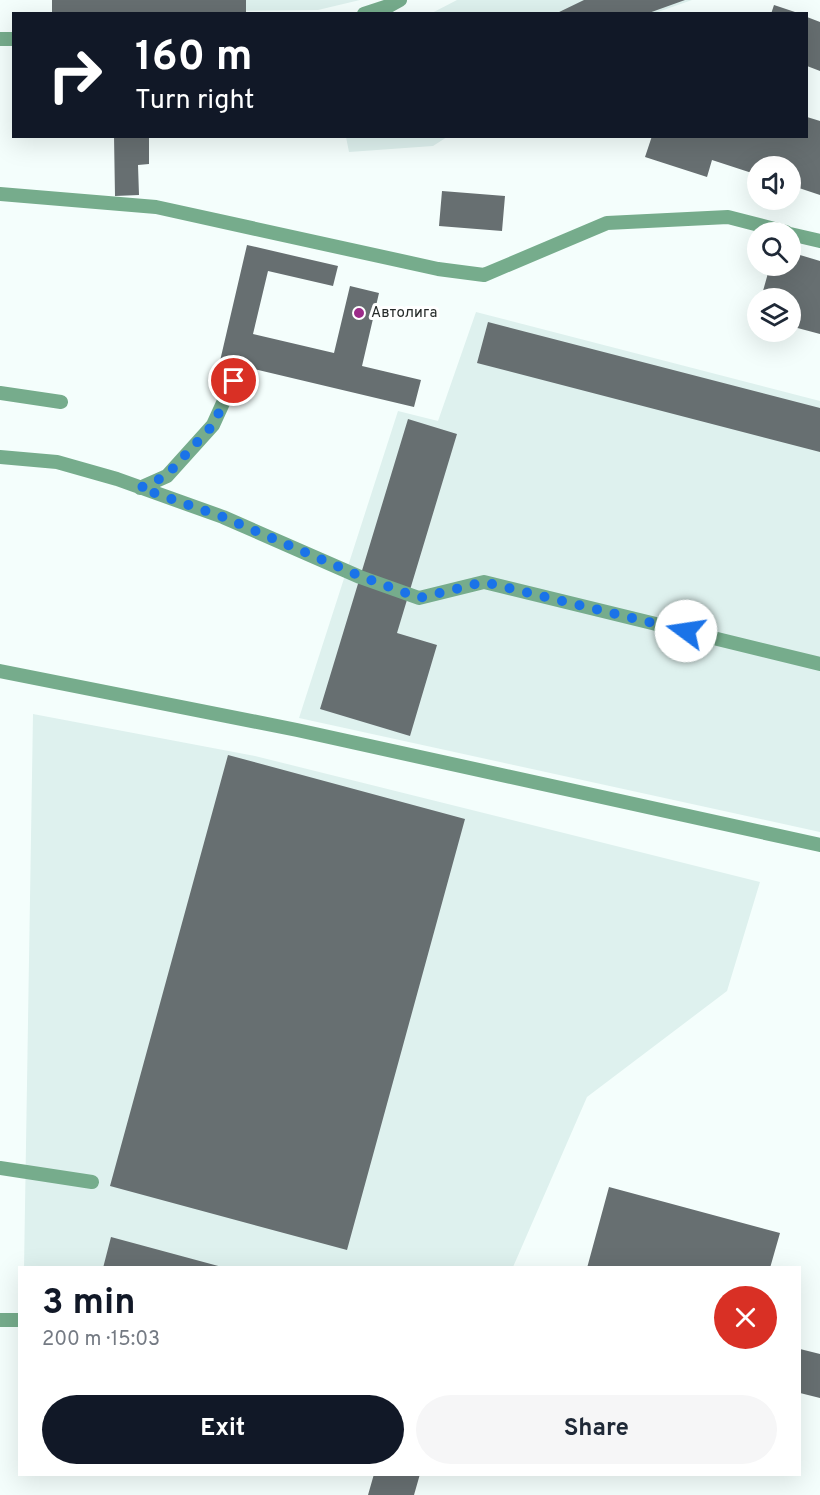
<!DOCTYPE html>
<html lang="en">
<head>
<meta charset="utf-8">
<style>
  :root { --surface:#fff; --page:#f6f6f7; --text:#1f2937; --muted:#747a83; --accent:#111827 }
  body { margin:0; font-family:Overpass,sans-serif; background:var(--page); color:var(--text); height:100vh; display:flex; flex-direction:column; font-size:22px; white-space:nowrap }
  * { box-sizing:border-box; margin:0 }
  p { font-size:20px; color:var(--muted) }
  .icon { flex:none; width:33px; height:33px; fill:none; stroke:currentColor; stroke-width:2; stroke-linecap:round; stroke-linejoin:round }
  .map { position:relative; flex:1; overflow:hidden }
  .side { position:absolute; left:18px; top:1266px; width:783px; height:210px; display:flex; flex-direction:column; background:var(--surface); border-radius:0px; box-shadow:0 6px 24px #0002 }
  .side>* { flex:none }
  .banner { position:absolute; left:12px; top:12px; width:796px; height:126px; border-radius:0px; box-shadow:0 6px 24px #0002; background:#111827; color:#fff; overflow:hidden }
  .buttons { position:absolute; left:747px; top:156px; display:grid; gap:12px }
  .buttons a { display:grid; place-items:center; width:54px; height:54px; border-radius:50%; background:var(--surface); box-shadow:0 6px 24px #0002; font-size:30px }
  .pin { position:absolute; display:grid; place-items:center; width:51px; height:51px; color:#fff; margin:-26px; border:3px solid #fff; border-radius:50%; box-shadow:0 2px 6px #0007 }
  .me { position:absolute; width:66px; margin:-33px; rotate:284deg; stroke-linejoin:round; filter:drop-shadow(0 0 4px #0008) }
  .turn { display:flex; align-items:center; gap:21px; height:126px; padding:0 24px; font-size:27px }
  .turn .icon { width:78px; height:78px; stroke-width:2.5 }
  .turn b { display:block; font-size:42px; line-height:51px }
  .round { display:grid; place-items:center; flex:none; width:63px; height:63px; border-radius:32px; background:var(--page) }
  .head { display:flex; align-items:center; justify-content:space-between; height:102px; padding:0 24px }
  h1 { font-size:36px; font-weight:700; line-height:45px; color:var(--accent) }
  .button { display:flex; gap:12px; margin-top:auto; padding:12px 24px }
  .button a { flex:1; height:69px; border-radius:36px; background:var(--accent); color:#fff; font-size:24px; font-weight:700; line-height:69px; text-align:center }
  .button a+a { background:var(--page); color:var(--text) }
  .map>svg:first-child { display:block }
  .built { fill:#def1ee }
  .building { fill:#676f71 }
  .lines { fill:none; stroke-linecap:round; stroke-linejoin:round }
  .lane { stroke:#76ac8c; stroke-width:14 }
  .route { stroke:#1a73e8; stroke-width:10; stroke-dasharray:0 18 }
  .poi-dot { fill:#9c2b89; stroke:#fff; stroke-width:2 }
  .labels { text-anchor:middle; dominant-baseline:central; stroke-width:6; stroke-linejoin:round; paint-order:stroke }
  .poi-label { font-size:15px; fill:#262a29; stroke:#fff; text-anchor:start }
</style>
</head>
<body>
<div class="map">
<svg width="820" height="1495" viewBox="0 0 820 1495">
  <rect width="100%" height="100%" fill="#f4fefc"/>
  <path class="built" d="M126,0h234l-42,10 -192,2z
    M457,0h235l-40,14h-222z
    M346,137v-1l101,1 -14,9 -84,6z
    M476,312l344,89v431l-521,-114 99,-307 40,10z
    M33,714l222,42 505,126 -33,109 -140,106 -74,170 -489,1z"/>
  <path class="building" d="M52,0h194v12h-194z
    M584,0h101l-39,14h-91z
    M774,5l24,8v1h-27z
    M807,17l13,5v49l-13,-5z
    M807,117l13,4v74l-30,-10v-19h-32v9l-46,-15 -5,17 -62,-20 7,-21h155z
    M114,136h35v28l-11,1 1,30 -24,1z
    M442,191l63,5 -3,35 -63,-5z
    M247,245l91,21 -5,20 -65,-15 -15,63 81,19 16,-67 29,7 -17,73 59,14 -7,27 -194,-46z
    M790,252l30,9v73l-30,-8v-28h-29l9,-32h20z
    M488,322l332,86v44l-343,-89z
    M408,419l49,15 -60,199 40,12 -27,91 -90,-27z
    M228,755l237,64 -118,431 -237,-64z
    M609,1187l171,46 -10,35h-183z
    M111,1237l111,30v1h-119z
    M800,1349l20,5v44l-20,-5z
    M374,1474h46l-6,21h-46z"/>
  <g class="lines">
    <path class="lane" d="M364,14l27,-9 9,-5
      M0,39h14
      M0,194l156,13 282,62 46,6 123,-52 121,-6 58,15
      M790,234l30,7
      M0,393l61,9
      M0,457l57,5 60,17 106,38 137,60 59,21 65,-16 336,82
      M140,488l27,-12 46,-51 20,-44
      M0,671l297,59 523,115
      M0,1168l92,14
      M0,1320h20"/>
  </g>
  <g class="lines">
    <path class="route" d="M234,381l-21,44 -47,51 -26,12 83,29 137,59 59,22 65,-16 202,49"/>
  </g>
  <circle class="poi-dot" cx="359" cy="313" r="6"/>
  <g class="labels">
    <g class="poi-label">
      <text x="371" y="313">Автолига</text>
    </g>
  </g>
</svg>
<div class="buttons">
<a><svg class="icon" aria-label="sound" viewBox="0 0 24 24"><path d="M4 9h4l5-4v14l-5-4H4zM17 9q2 3 0 6"/></svg></a>
<a><svg class="icon" aria-label="search" viewBox="0 0 24 24"><circle cx="10" cy="10" r="6"/><path d="M15 15l6 6"/></svg></a>
<a><svg class="icon" aria-label="layers" viewBox="0 0 24 24"><path d="M12 4l9 5-9 5-9-5zM3 14l9 5 9-5"/></svg></a>
</div>
<div class="pin" style="left:234px;top:381px;background:#d93025"><svg class="icon" aria-label="arrive" viewBox="0 0 24 24"><path d="M6 21V4h12l-3 4 3 4H6"/></svg></div>
<svg class="me" style="left:686px;top:631px" viewBox="-20 -20 40 40"><circle r="19" fill="#fff"/><path d="M0-13L10 11 0 6-10 11z" fill="#1a73e8"/></svg>
<div class="banner">
<div class="turn"><svg class="icon" aria-label="right" viewBox="0 0 24 24"><path d="M7 20v-9h11M14 6l5 5-5 5"/></svg><div><b>160 m</b>Turn right</div></div>
</div>
<section class="side">
<div class="head"><div><h1>3 min</h1><p>200 m · 15:03</p></div><a class="round" style="background:#d93025;color:#fff"><svg class="icon" aria-label="close" viewBox="0 0 24 24"><path d="M6 6l12 12M18 6L6 18"/></svg></a></div>
<div class="button"><a>Exit</a><a>Share</a></div>
</section>
</div>
</body>
</html>
